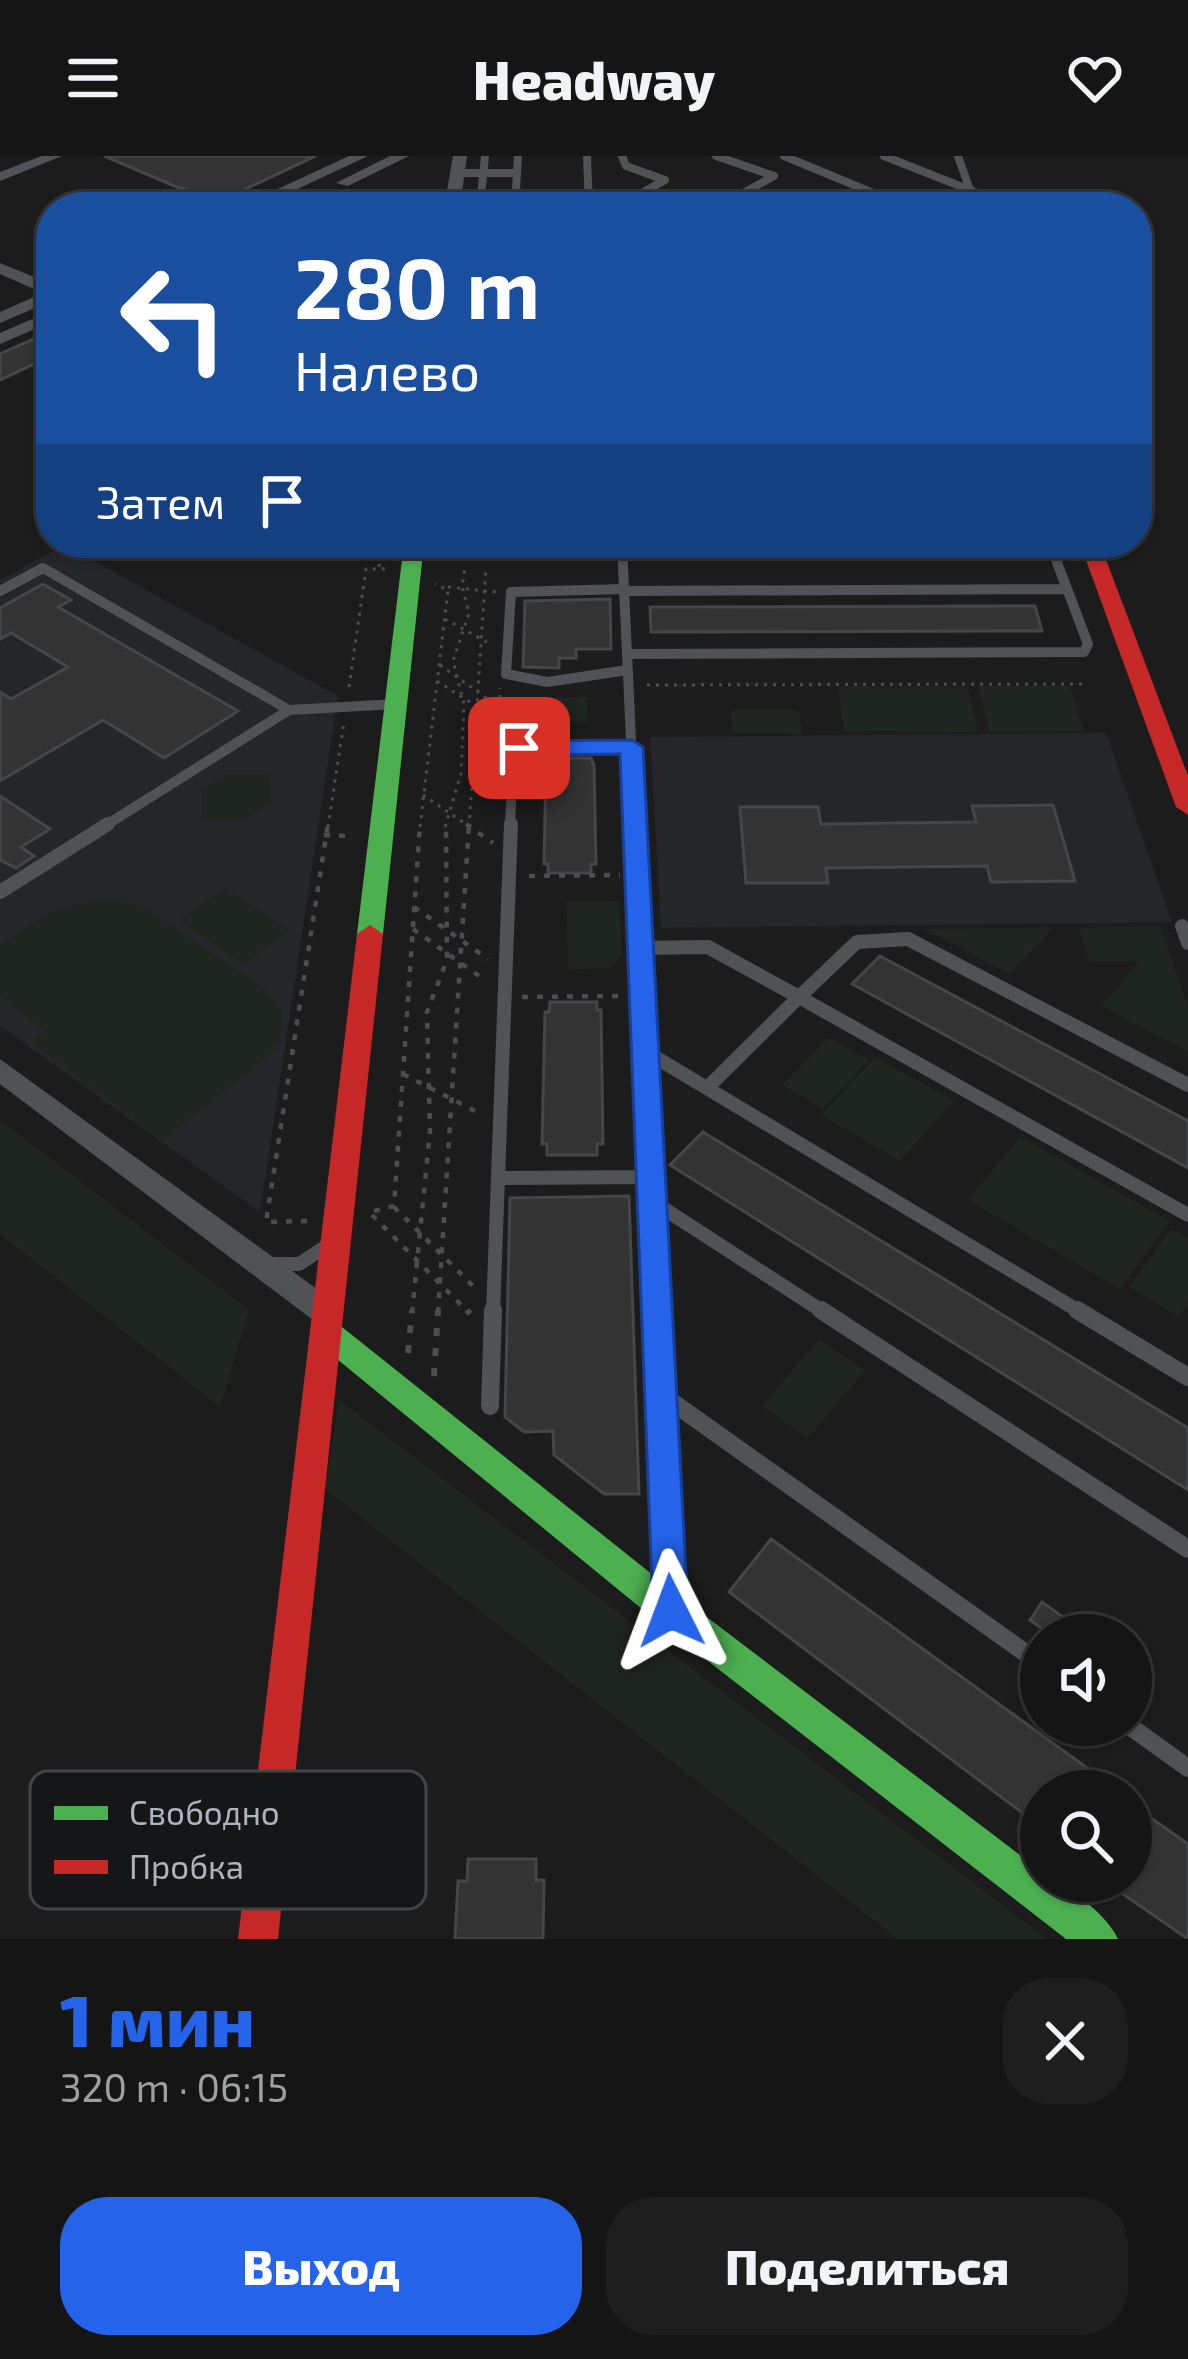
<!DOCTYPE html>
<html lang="ru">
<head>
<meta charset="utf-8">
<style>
  :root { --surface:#151515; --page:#1e1e1e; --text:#f1f3f6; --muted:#9d9fa0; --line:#343434; --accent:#2563eb }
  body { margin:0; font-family:"Exo 2",sans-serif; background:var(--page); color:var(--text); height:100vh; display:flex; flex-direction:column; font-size:45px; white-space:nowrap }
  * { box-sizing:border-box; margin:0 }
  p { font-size:39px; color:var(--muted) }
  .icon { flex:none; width:66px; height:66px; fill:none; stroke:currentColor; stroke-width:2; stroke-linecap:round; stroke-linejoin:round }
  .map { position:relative; height:1783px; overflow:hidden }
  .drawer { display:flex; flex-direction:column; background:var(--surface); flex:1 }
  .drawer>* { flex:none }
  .banner { position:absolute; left:36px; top:36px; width:1116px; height:366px; border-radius:48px; box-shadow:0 3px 9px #0004,0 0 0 3px var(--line); background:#1a4fa0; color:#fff; overflow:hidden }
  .fabs { position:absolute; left:1020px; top:1458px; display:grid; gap:24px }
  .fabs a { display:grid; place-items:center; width:132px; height:132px; border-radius:50%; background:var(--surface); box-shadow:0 3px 9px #0004,0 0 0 3px var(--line); font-size:60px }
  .pin { position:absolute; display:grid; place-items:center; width:102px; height:102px; color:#fff; margin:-51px; border-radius:24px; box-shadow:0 6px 18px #0006 }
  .me { position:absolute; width:132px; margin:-66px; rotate:357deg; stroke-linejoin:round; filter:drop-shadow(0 0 9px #0008) }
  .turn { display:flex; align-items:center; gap:42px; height:252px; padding:0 60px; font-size:54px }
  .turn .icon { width:156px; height:156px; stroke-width:2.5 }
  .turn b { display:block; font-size:84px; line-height:102px }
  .then { display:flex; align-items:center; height:114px; padding:0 60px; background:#0003; gap:24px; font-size:45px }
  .round { display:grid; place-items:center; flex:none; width:126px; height:126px; border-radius:48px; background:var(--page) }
  .head { display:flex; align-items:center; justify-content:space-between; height:204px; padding:0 60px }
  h1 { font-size:72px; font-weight:800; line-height:90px; color:var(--accent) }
  .action { display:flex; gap:24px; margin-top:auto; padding:24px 60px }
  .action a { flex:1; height:138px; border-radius:48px; background:var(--accent); color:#fff; font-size:48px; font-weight:800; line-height:138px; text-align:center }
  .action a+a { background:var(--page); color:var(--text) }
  header { display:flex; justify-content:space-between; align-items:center; height:156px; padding:0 60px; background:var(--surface); font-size:54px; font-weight:800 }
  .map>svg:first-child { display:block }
  .built { fill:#252629 }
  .green { fill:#1f261f }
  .building { fill:#333334; stroke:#444648; stroke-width:3 }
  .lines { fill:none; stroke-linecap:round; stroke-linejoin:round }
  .path-far2 { stroke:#4c4d50; stroke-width:3; stroke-dasharray:3 6; stroke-linecap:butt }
  .path-far1 { stroke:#4c4d50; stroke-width:4.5; stroke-dasharray:6 9; stroke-linecap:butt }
  .path { stroke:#4c4d50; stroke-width:6; stroke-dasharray:8 12; stroke-linecap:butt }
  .lane-far3 { stroke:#505255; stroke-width:8 }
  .lane-far2 { stroke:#505255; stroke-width:10 }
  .lane-far1 { stroke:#505255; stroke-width:14 }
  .lane { stroke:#505255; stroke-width:18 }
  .street { fill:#505255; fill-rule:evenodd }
  .fast { fill:#4caf50; fill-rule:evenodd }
  .jam { fill:#c62828; fill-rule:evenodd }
  .route { fill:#2563eb; stroke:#184099; stroke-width:3 }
  .key { fill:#151618; stroke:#434549; stroke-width:3 }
  .key-label { font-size:33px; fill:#adb4bc }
</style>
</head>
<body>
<header><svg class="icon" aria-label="menu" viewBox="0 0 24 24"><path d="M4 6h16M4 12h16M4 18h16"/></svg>Headway<svg class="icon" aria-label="heart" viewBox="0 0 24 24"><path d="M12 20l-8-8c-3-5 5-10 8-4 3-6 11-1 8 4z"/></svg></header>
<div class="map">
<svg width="1188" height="1783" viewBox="0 0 1188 1783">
  <rect width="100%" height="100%" fill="#1c1c1c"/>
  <path class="built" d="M65,389l273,151 -78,516 -260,-186v-446z
    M1106,577l66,189 -511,6 -11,-191z"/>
  <path class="green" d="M978,530h92l14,45h-95z
    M838,531h130l10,45 -134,-1z
    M587,541v26l-81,1 1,-26z
    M731,554h68l3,24 -69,-1z
    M226,619h43l2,27 -24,17h-46v-28z
    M225,732l65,42 -46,34 -65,-44z
    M104,742l40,9 122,82 15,22 -1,28 -6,12 -112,90 -131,-99 14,-11 -45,-35v-51l51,-33z
    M619,745l3,55 -12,12 -42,1 -1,-67z
    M1160,770l28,80v45l-87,-45 39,-45h-51l-10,-33z
    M1054,771l-44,47 -86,-45z
    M829,881l40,23 -46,49 -41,-24z
    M875,901l79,44 -54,60 -79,-46z
    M0,964l249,190 -29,97 -220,-173z
    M1020,981l150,84 -50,68 -152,-89z
    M1171,1073l17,9v65l-9,13 -50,-29z
    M819,1184l46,30 -57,68 -46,-32z
    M339,1244l708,539h-149l-573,-450z"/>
  <path class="building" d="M104,0h212l-92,43 -47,-12z
    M51,175v25l-51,24v-26z
    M43,428l28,16 -13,7 180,104 -74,47 -61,-38 -103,61v-89l11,7 57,-32 -57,-34 -11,6v-31z
    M610,443l1,50h-35v9h-17v10l-36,-1 2,-66z
    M1035,450l7,25 -391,1 -1,-25z
    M550,602h41l3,7 2,99h-5v9h-43v-9h-4l2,-98z
    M0,640l50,33 -29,18 13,9 -18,12 -16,-8z
    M1053,649l22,76 -84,1 -4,-16 -161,2 2,15h-82l-6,-76h78l3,17 155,-2 -4,-16z
    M880,800l308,165v47l-336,-184z
    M550,846h47v8h4l2,134h-6v11h-50v-11h-5l3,-132h4z
    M703,976l485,296v62l-518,-325z
    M629,1040l10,298h-35l-50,-39 -1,-24 -29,1 -19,-15 5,-219z
    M771,1383l54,39 294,213h-78v36l-312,-235z
    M1042,1446l46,33h-37l-21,-15z
    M1141,1655l47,33v95l-84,-58h27v-52z
    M468,1703h68v21h8l-1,59h-88l3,-58h9z"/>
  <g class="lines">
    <path class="path-far2" d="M834,51l15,-4
      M379,411l4,-24
      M448,431l49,5
      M445,463l47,26
      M440,509l59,42
      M437,525l61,39
      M647,529l440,-1
      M349,531l17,-118h20
      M498,587l2,-55
      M423,639l47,32
      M328,671l16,-105
      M420,671l28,-237 -13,-6
      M445,671l16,-53 3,-70 -11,-43 16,-48 -7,-26 3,-19
      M469,671l17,-260"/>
    <path class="path-far1" d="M466,668l27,19
      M324,679l30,1
      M529,720l91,-1
      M414,751l74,52
      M413,773l73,52
      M522,841l103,-1
      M403,918l80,41
      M394,1051l81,81
      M374,1055l20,-5 26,-382
      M372,1059l97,98
      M307,1065l-41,1 62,-398
      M412,1157l18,-182 -3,-119 20,-52 -1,-136
      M438,1157l31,-489"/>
    <path class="path" d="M467,1154l3,4
      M408,1197l4,-43
      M434,1220l4,-66"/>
    <path class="lane-far3" d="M587,0l2,51
      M622,0l4,10 39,14 -32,18 18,9
      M716,0l58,20 -56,31
      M784,0l123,51
      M884,0l86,34
      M457,17h60
      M748,35l46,16
      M480,51l5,-51
      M515,51l3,-51
      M952,51l29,-12 -11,-5 -12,-34"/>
    <path class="lane-far2" d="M622,389l13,282
      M624,433l-113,3 -5,82 41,8 81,-12
      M0,435l43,-23 246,142 107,-6
      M625,435l442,-2
      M627,498l457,-2 4,-8 -38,-100
      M103,671l186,-117
      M510,671l3,-73 11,-7h107"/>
    <path class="lane-far1" d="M635,668l22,489
      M0,736l108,-68
      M1182,770l6,17
      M641,792l67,-1 91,50 -92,91
      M645,895l437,262
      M1188,929l-280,-146 -51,3 -58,55 389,218
      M500,1022l151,-1
      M652,1045l173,112
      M269,1108h30l26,-17
      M493,1157l18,-489"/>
    <path class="lane" d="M657,1154l13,284
      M821,1154l367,239
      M1077,1154l111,67
      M661,1238l380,270
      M490,1250l3,-96
      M1128,1569l60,43"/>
    <path class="street" d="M42,0h20l-62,25v-9z
      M349,0h19l-109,51h-20z
      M390,0h19l-61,30 -12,-3z
      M453,0h14l-7,51h-16z
      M0,107l51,21v17l-51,22v-11l43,-19 -43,-19z
      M51,155v11l-51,22v-11z
      M0,903l339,246 4,9 -4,9 -11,4 -11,-4 -317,-239z"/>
    <path class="fast" d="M404,387h20l-41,391 -13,9 -13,-9z
      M326,1163l11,4 346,276 358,272v10c25,0 67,35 77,58h-52l-407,-316 -344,-282 -5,-9 5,-9z"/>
    <path class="jam" d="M404,387h686l15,14 83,219v39l-12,-8 -90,-247 -10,-8 -663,-1 -7,-2z
      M370,769l13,9 -105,1005h-40l119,-1005z"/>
  </g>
  <path class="route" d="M632,584l11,7 45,864 -5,12 -12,5 -13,-5 -5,-12 -33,-857 -101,1 -12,-7 12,-7z"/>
  <rect x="30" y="1615" width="396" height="138" rx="18" class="key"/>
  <rect x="54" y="1650" width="54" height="14" fill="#4caf50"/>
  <rect x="54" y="1704" width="54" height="14" fill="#c62828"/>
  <g class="key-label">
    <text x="129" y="1669">Свободно</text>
    <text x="129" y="1723">Пробка</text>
  </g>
</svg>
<div class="fabs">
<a><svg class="icon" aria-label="sound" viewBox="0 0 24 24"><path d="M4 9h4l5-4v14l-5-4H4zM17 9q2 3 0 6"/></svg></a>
<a><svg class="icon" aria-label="search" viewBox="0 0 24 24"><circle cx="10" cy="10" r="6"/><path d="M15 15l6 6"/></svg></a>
</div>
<div class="pin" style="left:519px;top:592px;background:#d93025"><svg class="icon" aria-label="arrive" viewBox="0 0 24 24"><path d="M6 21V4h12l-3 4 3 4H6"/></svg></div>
<svg class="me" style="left:671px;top:1455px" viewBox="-20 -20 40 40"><path d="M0-17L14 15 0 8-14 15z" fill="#2563eb" stroke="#fff" stroke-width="4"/></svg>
<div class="banner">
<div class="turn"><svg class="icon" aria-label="left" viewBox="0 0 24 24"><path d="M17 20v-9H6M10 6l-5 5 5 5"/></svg><div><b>280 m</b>Налево</div></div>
<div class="then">Затем<svg class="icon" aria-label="arrive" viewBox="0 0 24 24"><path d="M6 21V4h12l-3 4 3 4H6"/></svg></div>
</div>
</div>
<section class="drawer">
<div class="head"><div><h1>1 мин</h1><p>320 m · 06:15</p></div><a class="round"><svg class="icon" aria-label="close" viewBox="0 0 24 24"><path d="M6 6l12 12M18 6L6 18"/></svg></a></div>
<div class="action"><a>Выход</a><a>Поделиться</a></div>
</section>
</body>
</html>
